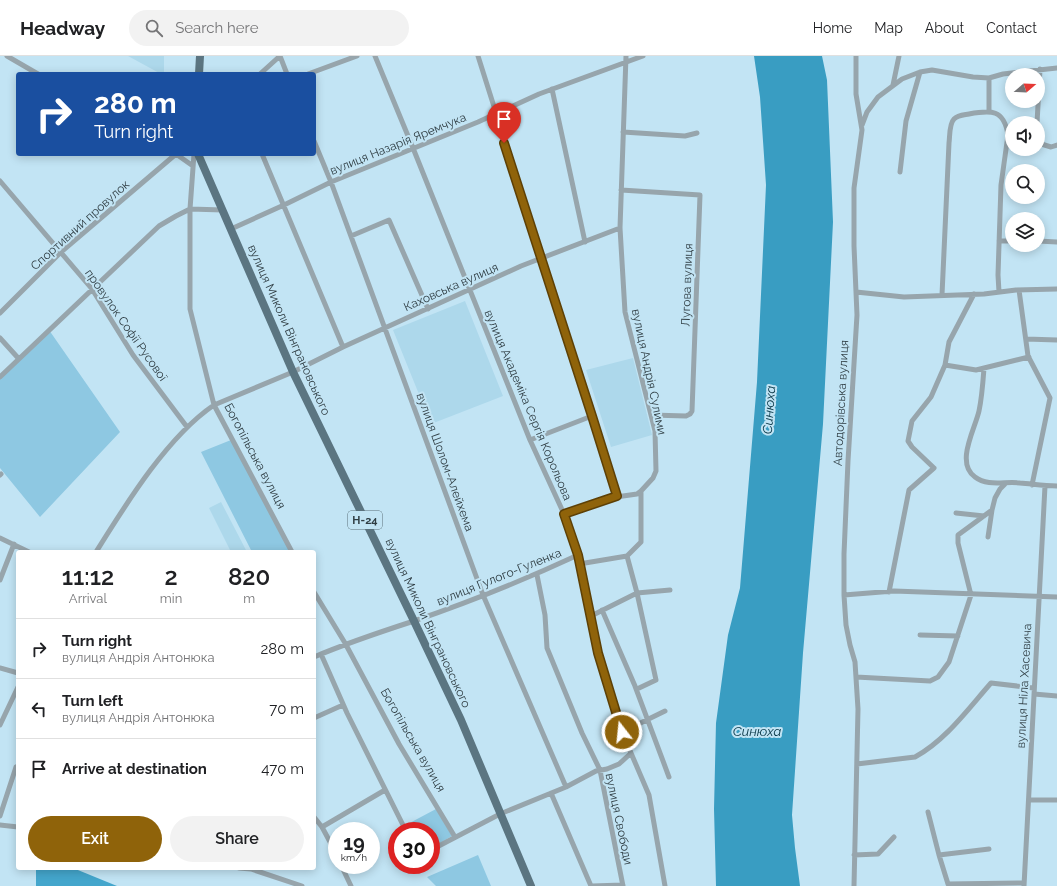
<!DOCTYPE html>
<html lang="en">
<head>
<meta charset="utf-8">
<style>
  :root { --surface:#fff; --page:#f2f2f2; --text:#202124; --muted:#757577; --line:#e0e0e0; --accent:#8f630a }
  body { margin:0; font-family:Raleway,sans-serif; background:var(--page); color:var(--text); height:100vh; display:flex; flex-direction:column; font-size:15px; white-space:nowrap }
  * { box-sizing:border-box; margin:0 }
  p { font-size:13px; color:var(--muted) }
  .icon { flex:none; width:22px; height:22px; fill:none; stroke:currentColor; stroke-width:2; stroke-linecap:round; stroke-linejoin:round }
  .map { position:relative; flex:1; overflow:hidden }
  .details { position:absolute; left:16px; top:494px; width:300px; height:320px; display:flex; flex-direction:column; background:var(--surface); border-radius:4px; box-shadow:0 2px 10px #0003 }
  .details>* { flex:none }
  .banner { position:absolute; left:16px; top:16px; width:300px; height:84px; border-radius:4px; box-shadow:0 2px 10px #0003; background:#1a4fa0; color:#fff; overflow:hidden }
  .needle { width:26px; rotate:71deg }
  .controls { position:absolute; left:1005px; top:12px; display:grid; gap:8px }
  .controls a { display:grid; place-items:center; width:40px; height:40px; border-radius:50%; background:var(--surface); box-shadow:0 2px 10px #0003; font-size:20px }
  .speed { position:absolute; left:328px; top:766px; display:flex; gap:8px; font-size:20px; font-weight:700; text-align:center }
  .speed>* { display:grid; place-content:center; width:52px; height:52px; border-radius:50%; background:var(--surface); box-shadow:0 2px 10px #0003; line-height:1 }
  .speed small { font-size:10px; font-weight:400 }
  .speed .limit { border:6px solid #d22; background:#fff; color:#111 }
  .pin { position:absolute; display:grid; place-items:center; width:34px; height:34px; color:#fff; margin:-41px -17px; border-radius:50% 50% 50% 0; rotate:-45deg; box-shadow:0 0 4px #0007 }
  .pin .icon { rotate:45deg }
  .me { position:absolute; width:44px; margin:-22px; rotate:344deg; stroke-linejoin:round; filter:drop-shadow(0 0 3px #0008) }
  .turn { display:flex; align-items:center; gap:14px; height:84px; padding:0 12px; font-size:18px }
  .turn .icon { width:52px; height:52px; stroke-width:2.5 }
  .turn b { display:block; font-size:28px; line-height:34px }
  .eta { display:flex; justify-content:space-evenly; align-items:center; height:68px; text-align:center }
  .eta b { font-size:24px; font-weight:600; line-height:28px }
  .cta { display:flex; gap:8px; margin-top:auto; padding:8px 12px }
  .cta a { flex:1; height:46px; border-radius:24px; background:var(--accent); color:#fff; font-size:16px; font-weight:600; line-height:46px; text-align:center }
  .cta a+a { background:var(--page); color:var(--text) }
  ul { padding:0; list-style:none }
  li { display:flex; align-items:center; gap:12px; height:60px; padding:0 12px; border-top:1px solid var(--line) }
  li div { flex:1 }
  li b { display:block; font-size:15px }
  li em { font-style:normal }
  header { display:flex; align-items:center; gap:24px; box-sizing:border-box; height:56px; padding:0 20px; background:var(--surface); border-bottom:1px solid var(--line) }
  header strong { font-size:19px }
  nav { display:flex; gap:22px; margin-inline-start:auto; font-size:14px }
  .search { width:280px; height:36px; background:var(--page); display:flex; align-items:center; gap:10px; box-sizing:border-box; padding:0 14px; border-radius:22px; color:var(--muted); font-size:15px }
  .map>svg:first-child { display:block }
  .built { fill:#add8eb }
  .green { fill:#8ec8e2 }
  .forest { fill:#44a6cc }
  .water { fill:#399dc2 }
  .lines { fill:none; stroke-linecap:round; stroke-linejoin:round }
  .minor { stroke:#97a5ac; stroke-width:5 }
  .primary { stroke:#5b7581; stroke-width:8 }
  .route-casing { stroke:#5d4006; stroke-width:10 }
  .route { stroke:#8f630a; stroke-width:7 }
  .labels { text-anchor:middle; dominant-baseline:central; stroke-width:4; stroke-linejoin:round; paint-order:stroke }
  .shield { fill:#c2e4f4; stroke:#5b6f78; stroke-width:1 }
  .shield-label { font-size:11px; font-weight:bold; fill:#2f3d43 }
  .street-label { font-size:12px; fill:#2f3d43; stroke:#c2e4f4 }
  .water-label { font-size:13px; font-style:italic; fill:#012f3f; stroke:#c2e4f4 }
</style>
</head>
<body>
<header>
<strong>Headway</strong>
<div class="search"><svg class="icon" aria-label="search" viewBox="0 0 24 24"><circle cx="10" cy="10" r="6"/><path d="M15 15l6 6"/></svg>Search here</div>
<nav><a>Home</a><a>Map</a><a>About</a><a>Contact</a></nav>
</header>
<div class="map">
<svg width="1057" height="830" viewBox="0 0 1057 830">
  <rect width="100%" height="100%" fill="#c2e4f4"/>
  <path class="built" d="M128,0h36v18h-3z
    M465,245l38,95 -72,28 -38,-94z
    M633,302l19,77 -41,12 -25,-77z
    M221,446l26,50h-16l-22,-44z"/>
  <path class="green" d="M49,274l71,102 -80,85 -40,-49v-90z
    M231,384l60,112h-39l-51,-100z
    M436,753l16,27 -21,12v-17h-23l-4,-5z
    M478,799l13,31h-55l-9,-9z"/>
  <path class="forest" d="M36,812h37l44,18h-81z"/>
  <path class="water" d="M754,0h68l5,24 6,142 -10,202 -20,229 -11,162 3,33 5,38h-84l-2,-77 2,-86 12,-88 12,-47 17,-206 9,-197 -6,-88z"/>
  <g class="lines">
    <path class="minor" d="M7,0l31,18
      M280,0l7,18
      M375,0l38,92 117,292 34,74 14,41 21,98 23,79 27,63 16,91
      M478,0l139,440
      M260,18l20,-18
      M308,18l49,-18
      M989,22v33
      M893,29l6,-29
      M552,33l33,153
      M1037,67l3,-54
      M862,69l5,-13 11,-15 24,-18 18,-7 12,-2 41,7 16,1 14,-4 54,-6
      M623,76l62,4 12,-3
      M314,85l17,41 152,413 83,192
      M1038,87l13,4 6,-2
      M194,98l-4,55v100l24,96 78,147
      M262,98l81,193
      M900,116l6,-51 14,-49
      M0,125l92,108 41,66 54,72
      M621,134l79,5 -8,216 -2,3 -4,2 -35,-1
      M231,173l53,-24 47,-23 147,-60 61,-28 104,-38
      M351,180l38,-16 39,89
      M999,185h13
      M1038,185l19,1
      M1019,234l9,66 22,42 -18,87
      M856,236l48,5 80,-3 32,-4 41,-1
      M942,239l7,-152c1,-7 0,-19 5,-24 4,-4 10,-4 15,-5 22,-4 35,-5 39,21l-7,50 -3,90 1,17
      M0,257l61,-61 115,-98 17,12
      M0,282l19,21
      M1026,283l31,1
      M945,309l31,5 53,-13
      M984,312c-1,14 -2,29 -5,43 -4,18 -24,52 -4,66 13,10 30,4 45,6 13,1 23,3 37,3
      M0,321l159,-151 17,-10 14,-7 33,1
      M530,384l62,-24
      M0,419l1,-1
      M956,457l28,3
      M564,458l45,-16 28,-4 4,-3 12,-13 3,-7 -1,-40 -30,-119 -5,-84 6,-172
      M988,481l4,-27
      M0,482l29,14
      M96,496c30,-48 71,-115 118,-147l79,-33 50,-25 178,-81 99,-38
      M627,500l10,37 19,87 -19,9
      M579,508l48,-8 14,-14v-51
      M537,519l8,40 2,33 35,85 18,37 23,116
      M0,524l14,-36
      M314,536l31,51 54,101 56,93
      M889,536l20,-102 25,-22 -22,-21 -4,-6 4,-20 19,-24 14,-32 4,-23 25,-48
      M844,539l50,-4 163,6
      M602,554l33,76 34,91
      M591,560l46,-23 33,-3
      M920,579l38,1
      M321,598l26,59 59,118
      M314,601c33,-14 66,-25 100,-36 56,-19 110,-41 164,-66
      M0,612l18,5
      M856,621l74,4 8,-4 11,-15 22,-67 -13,-52v-8l34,-25 3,-12 5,-9 5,-5
      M1034,638l23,2
      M314,662l29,-13
      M0,669l18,-38
      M622,676l43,-21
      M857,708l58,-7c31,-17 53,-48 76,-74l43,5
      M551,737l40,93
      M1029,744h28
      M928,756l11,43 9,29 76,-1
      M0,760l16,-49 2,-1
      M314,761l8,10 15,28
      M0,769l18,2
      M322,771l63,-37
      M431,794l69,-36 66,-27 30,-16 11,-2 12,-5 11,-10
      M854,799l24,-1 16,-17
      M939,799l50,-6
      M341,809l10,21
      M239,812l12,1 51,17
      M592,830l31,-1
      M854,830l4,-177 -3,-47 -5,-17 -4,-20 -2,-30v-41l4,-93 9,-146 -3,-69v-58l8,-58 -6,-36v-38
      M1024,830l21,-400"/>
    <path class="primary" d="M199,18l1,-18
      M198,98l95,218 121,249 47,99 70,166"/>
  </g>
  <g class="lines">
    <g class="route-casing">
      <path id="route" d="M504,87l88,273 25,80 -53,18 14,41 20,98 24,79"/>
    </g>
    <use href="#route" class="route"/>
  </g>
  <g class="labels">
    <rect class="shield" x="348" y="455" width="34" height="18" rx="3"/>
    <g class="shield-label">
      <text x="365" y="464">Н-24</text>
    </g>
    <g class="street-label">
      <text transform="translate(398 88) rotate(-22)">вулиця Назарія Яремчука</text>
      <text transform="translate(80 169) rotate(-42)">Спортивний провулок</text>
      <text transform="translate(687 229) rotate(-88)">Лугова вулиця</text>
      <text transform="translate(451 231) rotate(-24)">Каховська вулиця</text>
      <text transform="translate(126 269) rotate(55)">провулок Софії Русової</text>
      <text transform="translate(289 274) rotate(66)">вулиця Миколи Вінграновського</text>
      <text transform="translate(649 316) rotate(78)">вулиця Андрія Сулими</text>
      <text transform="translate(841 347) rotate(-87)">Автодорівська вулиця</text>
      <text transform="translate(528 349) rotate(67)">вулиця Академіка Сергія Корольова</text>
      <text transform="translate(255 400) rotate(62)">Богопільська вулиця</text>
      <text transform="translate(445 406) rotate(70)">вулиця Шолом-Алейхема</text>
      <text transform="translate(499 521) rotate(-22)">вулиця Гулого-Гуленка</text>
      <text transform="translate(428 567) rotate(65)">вулиця Миколи Вінграновського</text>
      <text transform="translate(1024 630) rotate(-87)">вулиця Ніла Хасевича</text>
      <text transform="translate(413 684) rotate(60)">Богопільська вулиця</text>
      <text transform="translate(619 763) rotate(78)">вулиця Свободи</text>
    </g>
    <g class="water-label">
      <text transform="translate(769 354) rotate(-86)">Синюха</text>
      <text x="757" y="675">Синюха</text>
    </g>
  </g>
</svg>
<div class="controls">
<a><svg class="needle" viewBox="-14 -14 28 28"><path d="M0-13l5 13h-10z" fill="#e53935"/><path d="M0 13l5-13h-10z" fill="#757577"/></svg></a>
<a><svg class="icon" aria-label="sound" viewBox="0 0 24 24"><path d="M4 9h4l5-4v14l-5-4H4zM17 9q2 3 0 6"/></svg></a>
<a><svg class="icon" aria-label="search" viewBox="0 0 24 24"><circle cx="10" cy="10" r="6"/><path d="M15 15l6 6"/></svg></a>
<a><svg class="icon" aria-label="layers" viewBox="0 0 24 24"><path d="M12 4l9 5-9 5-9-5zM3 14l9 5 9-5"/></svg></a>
</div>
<div class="speed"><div>19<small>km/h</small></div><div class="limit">30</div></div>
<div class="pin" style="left:504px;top:87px;background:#d93025"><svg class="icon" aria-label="arrive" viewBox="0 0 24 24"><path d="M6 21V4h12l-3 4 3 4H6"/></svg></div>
<svg class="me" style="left:622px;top:676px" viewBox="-20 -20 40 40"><circle r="17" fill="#8f630a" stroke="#fff" stroke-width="3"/><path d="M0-11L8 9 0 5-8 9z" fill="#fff"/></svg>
<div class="banner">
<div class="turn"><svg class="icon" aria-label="right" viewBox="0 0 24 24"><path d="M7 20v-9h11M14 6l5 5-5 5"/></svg><div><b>280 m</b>Turn right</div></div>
</div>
<section class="details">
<div class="eta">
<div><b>11:12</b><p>Arrival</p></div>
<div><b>2</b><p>min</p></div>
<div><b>820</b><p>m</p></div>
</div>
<ul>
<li><svg class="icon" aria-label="right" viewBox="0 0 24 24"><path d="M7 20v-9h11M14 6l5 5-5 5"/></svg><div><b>Turn right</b><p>вулиця Андрія Антонюка</p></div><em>280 m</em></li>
<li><svg class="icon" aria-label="left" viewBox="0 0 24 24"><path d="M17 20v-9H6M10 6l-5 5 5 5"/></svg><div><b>Turn left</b><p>вулиця Андрія Антонюка</p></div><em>70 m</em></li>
<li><svg class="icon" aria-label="arrive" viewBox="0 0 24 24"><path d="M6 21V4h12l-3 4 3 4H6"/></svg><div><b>Arrive at destination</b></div><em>470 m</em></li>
</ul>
<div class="cta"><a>Exit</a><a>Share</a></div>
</section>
</div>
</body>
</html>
